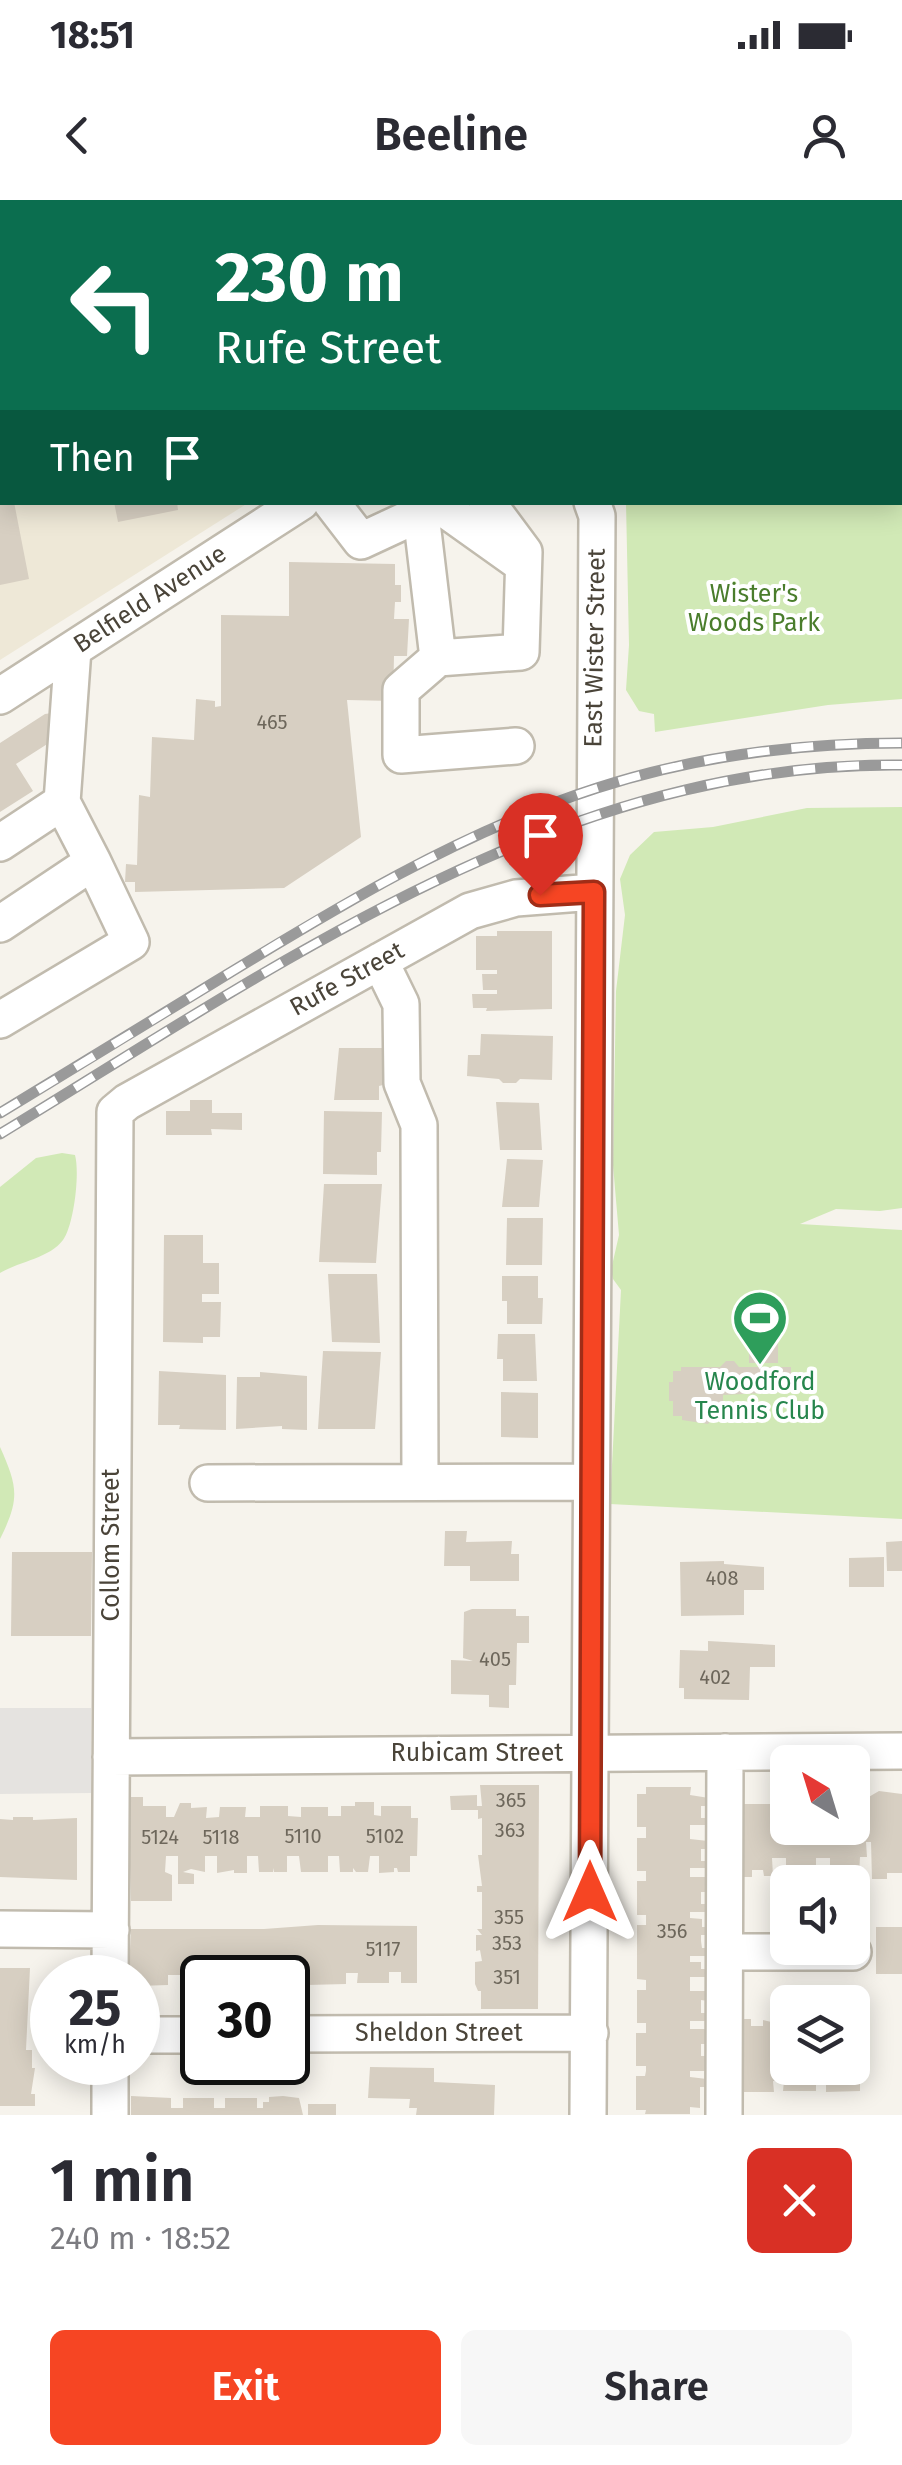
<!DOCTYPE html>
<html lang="en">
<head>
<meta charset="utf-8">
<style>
  :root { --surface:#fff; --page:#f7f7f7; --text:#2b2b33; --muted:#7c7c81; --accent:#f64523 }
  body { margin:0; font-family:"Fira Sans",sans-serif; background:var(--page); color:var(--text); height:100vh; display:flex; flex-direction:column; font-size:38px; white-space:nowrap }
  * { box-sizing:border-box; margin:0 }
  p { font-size:32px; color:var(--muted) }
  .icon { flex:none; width:55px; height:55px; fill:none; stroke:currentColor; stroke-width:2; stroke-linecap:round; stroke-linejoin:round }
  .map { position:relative; height:1915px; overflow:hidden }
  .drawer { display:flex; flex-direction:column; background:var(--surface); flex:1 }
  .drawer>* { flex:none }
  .banner { position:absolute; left:0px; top:0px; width:902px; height:305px; box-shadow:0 5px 25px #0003; background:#0b6e4f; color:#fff; overflow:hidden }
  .needle { width:65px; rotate:322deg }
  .tools { position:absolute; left:770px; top:1545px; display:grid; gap:20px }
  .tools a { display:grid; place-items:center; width:100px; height:100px; border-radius:15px; background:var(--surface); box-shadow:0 5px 25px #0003; font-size:50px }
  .speed { position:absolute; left:30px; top:1755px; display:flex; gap:20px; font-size:50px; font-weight:700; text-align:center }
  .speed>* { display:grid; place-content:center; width:130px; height:130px; border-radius:50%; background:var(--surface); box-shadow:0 5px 25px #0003; line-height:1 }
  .speed small { font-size:25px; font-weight:400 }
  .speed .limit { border:5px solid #111; border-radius:15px; background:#fff; color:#111 }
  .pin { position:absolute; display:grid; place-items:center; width:85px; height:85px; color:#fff; margin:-102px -42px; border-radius:50% 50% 50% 0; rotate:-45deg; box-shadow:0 0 10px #0007 }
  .pin .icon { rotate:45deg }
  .me { position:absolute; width:110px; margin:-55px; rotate:0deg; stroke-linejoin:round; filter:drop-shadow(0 0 8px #0008) }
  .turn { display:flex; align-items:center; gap:35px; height:210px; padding:0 50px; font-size:45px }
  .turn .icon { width:130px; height:130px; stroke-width:2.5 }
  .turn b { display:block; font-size:70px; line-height:85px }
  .then { display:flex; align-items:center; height:95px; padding:0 50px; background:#0003; gap:20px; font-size:38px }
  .round { display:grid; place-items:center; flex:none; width:105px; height:105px; border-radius:15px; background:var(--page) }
  .overview { display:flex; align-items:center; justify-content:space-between; height:170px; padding:0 50px }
  h1 { font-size:60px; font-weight:600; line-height:75px }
  .action { display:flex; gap:20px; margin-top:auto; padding:20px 50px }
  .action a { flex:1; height:115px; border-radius:15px; background:var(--accent); color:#fff; font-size:40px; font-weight:600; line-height:115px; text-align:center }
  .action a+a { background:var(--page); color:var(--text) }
  .status { display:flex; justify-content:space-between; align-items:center; height:70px; padding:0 50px; background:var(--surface); direction:ltr }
  .status svg { height:28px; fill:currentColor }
  header { display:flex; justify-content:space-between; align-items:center; height:130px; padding:0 50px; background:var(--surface); font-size:45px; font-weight:600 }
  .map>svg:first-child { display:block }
  .education { fill:#eee8d7 }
  .green { fill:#d1e9b6 }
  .parking { fill:#e5e3e0 }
  .building { fill:#d7cfc2 }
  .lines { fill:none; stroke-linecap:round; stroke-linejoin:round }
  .minor-casing { stroke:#c1bbae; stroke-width:40 }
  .minor { stroke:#fff; stroke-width:35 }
  .rail-casing { stroke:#9a9a9a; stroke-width:11 }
  .rail { stroke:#fff; stroke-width:8; stroke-dasharray:22; stroke-linecap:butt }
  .route-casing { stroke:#a02d17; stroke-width:25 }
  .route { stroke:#f64523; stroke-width:18 }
  .labels { text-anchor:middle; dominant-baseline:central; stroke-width:8; stroke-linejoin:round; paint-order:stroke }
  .number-label { font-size:20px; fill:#6d675b }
  .park-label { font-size:25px; fill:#4a7d2c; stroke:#fff }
  .street-label { font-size:25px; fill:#4a4439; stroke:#fff }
  .leisure-label { font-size:25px; fill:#27864d; stroke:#fff }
</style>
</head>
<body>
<div class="status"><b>18:51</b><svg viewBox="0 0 49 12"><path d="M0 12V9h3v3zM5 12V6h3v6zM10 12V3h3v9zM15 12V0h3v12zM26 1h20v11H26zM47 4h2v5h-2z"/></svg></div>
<header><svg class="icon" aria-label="back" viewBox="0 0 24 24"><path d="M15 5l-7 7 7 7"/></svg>Beeline<svg class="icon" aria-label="person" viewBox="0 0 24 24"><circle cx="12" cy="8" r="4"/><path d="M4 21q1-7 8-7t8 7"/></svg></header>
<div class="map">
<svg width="902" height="1915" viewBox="0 0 902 1915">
  <rect width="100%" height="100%" fill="#f6f3ec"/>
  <path class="education" d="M0,0l307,2h-305v300l246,1 -248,157z"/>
  <path class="green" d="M408,0h494v499l-74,6 -173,27 -1,-18 -15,-3 -13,-21 3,-45 -3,-142 274,-1v-300z
    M902,607v401l-22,3 -44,-2 -36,15 102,6v289l-292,-15 11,-214 -8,-11 -2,-9 8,-35 -6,-70 3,-174 9,-76 -5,-36 10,-24 24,-23 59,-5 94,-19z
    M62,953l13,2c5,18 -1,70 -12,85 -13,18 -45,22 -63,33v-86l36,-29z
    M0,1247c18,40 20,52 0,92z"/>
  <path class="parking" d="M0,1508h91v85l-91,1z"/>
  <path class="building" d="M0,302h14l15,77 -29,6z
    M114,302h63l1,8 -60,12z
    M289,362l106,2v21h6v17h-6l-1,17h15l-2,37h-13l-1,45 -46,-1 14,137 -77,51 -149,4v-10h-10l1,-18 11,1 2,-70 11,2 2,-60 42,3 2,-41 19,2v6l6,-1v-91l68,1z
    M52,513v28l-36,23 17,27 -33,21v-69l45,-29z
    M497,731h55v78l-66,2 1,-3h-14l-1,-14h25v-4h-14l-1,-16h15v-4h-21v-34h21z
    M481,834l72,2 -1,44 -32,-1 -4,4h-13l-4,-4 -32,-3 1,-21h12z
    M339,848h45l-1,37 -4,1v14h-45z
    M190,900h22v13h30v17l-31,-1 1,6h-46v-24h24z
    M496,902l43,1 3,47h-42z
    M324,911l58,1 -1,40h-4v23l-54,-1z
    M507,959l36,1 -4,47h-37z
    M324,984h58l-6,79 -57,-1z
    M507,1018h36l-1,47h-36z
    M164,1035h39v28h16v31h-17v8h19l-1,35h-17v6l-40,-1z
    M328,1074h49l3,69 -48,-1z
    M502,1076h36v22h5l-1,26h-35v-23h-5z
    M498,1134h37l2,47h-34v-22h-6z
    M749,1135h29v28h-29z
    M323,1151l58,1 -6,77h-57z
    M726,1161h8l5,6h52v21h-7v4l-61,3v25h-12l-3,4 -26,-4v-4h-9v-15h-4v-19h4v-11h8v-4h39z
    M159,1171l67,4v55l-47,-1 1,-4h-22z
    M260,1172l47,4v54l-25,-1v-3l-46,3 1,-52h23z
    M501,1192l37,1v45l-37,-1z
    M445,1331h22l-1,11 46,-1 -1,13h8v27h-49v-15h-26z
    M902,1341v30h-15l-1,-29z
    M12,1352h80l-1,84h-80z
    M884,1357v30h-35v-29z
    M724,1361v3l40,3v23h-20v25l-63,1 -1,-54z
    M472,1409h44v7h13v27h-12l-1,42h-7v23l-20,-1v-12l-38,-1v-34l22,1 -10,-3 1,-46z
    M708,1441l67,4v22h-25l-1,33 -65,-1v-11h-5l1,-38 28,1z
    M480,1585h59l-1,224h-57v-18h-3l-3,-7v-22l7,-1 -2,-11 -4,1v-16h6l-5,-6h5v-37h-5v-6h5l-4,-31h4v-37l-4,1v-9h-27l-1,-14 27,-1v11h5z
    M646,1587h45l-1,8 19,3v8h-8v12h8v7h-19v14l18,2v8h-7v12h7v7h-18v9h18v15h-7v12h7v8h-18v6l12,1v8h6v8h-7v6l1,7h6v8h-18v6h11v7h7v8h-18v14h18v10l-7,-1v13h7v8h-18v8h18l-1,15h-6v12h7l3,15h-21v6l17,2v8h-7v21l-10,-1v7h-45l1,-4h-10v-34h9l1,-5v-5h-10v-33h10v-10h-9v-33h9v-10l-9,-1v-54h9v-10h-9v-34h9v-10h-9v-33h9v-11h-9v-33h9z
    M879,1591l23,3v79h-15v6h-15l-1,-37h-5l1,15h-7l-1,18h-8v-7h-13v8h-8v-18h-14v18h-8v-8l-14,1 1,8h-9v-19h-14l1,18h-9l-1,-6h-11v7h-16l6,-73h36v10h10v14h64v-24l7,-1 1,10h6l1,-15z
    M128,1597h15v9h23v11h8l6,-14h11v5l16,-1 -1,11 13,-1 1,-10h26l-1,10h15v-11h28v10l13,1v-10h27v9h13v-10h14v-4h19v13l7,1v-10h30v12h7l-1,38h-7v16h-12l-1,-4h-3v4l-15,1v-17h-9l-2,16h-12l-3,-4v4h-13l-1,-16h-11v16h-27l-2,-16h-12v16h-13v-4l-1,4h-14l-1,-16h-11v17h-13v-3l-17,3v-17h-12v16l-14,-3 -8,3 11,2v10h-16v-28h-12l-1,16 7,3v26h-41z
    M13,1617h20v3l44,-2v62l-77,-3v-58l13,1z
    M318,1725l99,1v57h-16v-11h-12v11h-32l1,-10h-12v11l-39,1v-11h-6v11h-13v-7l-49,-4v4h-37v8h-22v-11h-12v10l-30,1 -1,-12 -8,-2 2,-43h133z
    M876,1727h26v47h-26z
    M0,1768h30l-4,82h6v18h3l-4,26h4v12h-35z
    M852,1816h12v64h-4v11l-34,1v-11h-10v10h-33l1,-10h-11l1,11h-34l-5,-55h7v-18h9v7h12v-6l25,6v42h64z
    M370,1867l64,1v14l61,3 -1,30h-78l1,-7h-8l1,-9 -42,-1z
    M131,1896l40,2v10h12v-10h31v10h11v-10h32v10h6v-6h6v-5l14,-1 16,2 4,17h-172z
    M308,1904h28v11h-28z"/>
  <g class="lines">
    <g class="minor-casing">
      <path id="minor" d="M343,0l2,2
        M698,2l3,-2
        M331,302l30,39 84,-39
        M439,305l80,57
        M421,314l17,144 83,-6 3,-100 -37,-50
        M438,458l-37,32v65l115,-9
        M0,496l301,-194
        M62,602l11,-153
        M0,643l62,-41 31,60 -93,62
        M380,761l21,43 1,79 17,42 1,357
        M0,820l131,-78 -38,-80
        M208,1283l382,-1
        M111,1557l791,-6
        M0,1729l111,1
        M725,1752h128
        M110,1778l5,-866 12,-10 343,-191 46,-13 78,-6
        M288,1834l302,-1
        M138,1835h64
        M110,1862v53
        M588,1915l9,-1599 -5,-14
        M724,1915l1,-363"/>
    </g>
    <use href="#minor" class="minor"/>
    <g class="rail-casing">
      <path id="rail" d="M0,913c71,-43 142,-86 213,-130 121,-74 247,-151 384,-195 99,-32 201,-45 305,-45
        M0,934c279,-169 562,-373 902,-369"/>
    </g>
    <use href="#rail" class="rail"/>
  </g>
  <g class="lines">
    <g class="route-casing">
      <path id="route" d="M540,695l54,-3 -4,1000"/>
    </g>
    <use href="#route" class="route"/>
  </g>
  <defs>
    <g id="stadium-pin" transform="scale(2.875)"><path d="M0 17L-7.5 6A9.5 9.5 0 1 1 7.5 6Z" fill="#2e9e5b" stroke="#fff"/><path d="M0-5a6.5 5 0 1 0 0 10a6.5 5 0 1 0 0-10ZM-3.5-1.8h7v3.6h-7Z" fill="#fff"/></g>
  </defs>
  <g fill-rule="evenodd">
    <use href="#stadium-pin" x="760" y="1118"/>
  </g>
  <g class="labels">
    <g class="number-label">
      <text x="272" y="522">465</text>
      <text x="722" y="1378">408</text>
      <text x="495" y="1459">405</text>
      <text x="715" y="1477">402</text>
      <text x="511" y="1600">365</text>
      <text x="510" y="1630">363</text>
      <text x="303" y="1636">5110</text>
      <text x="385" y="1636">5102</text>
      <text x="160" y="1637">5124</text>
      <text x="221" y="1637">5118</text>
      <text x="509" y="1717">355</text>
      <text x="672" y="1731">356</text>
      <text x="507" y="1743">353</text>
      <text x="383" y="1749">5117</text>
      <text x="507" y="1777">351</text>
    </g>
    <g class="park-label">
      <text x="754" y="394">Wister's<tspan x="754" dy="29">Woods Park</tspan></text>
    </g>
    <g class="street-label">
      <text transform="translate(150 399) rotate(-33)">Belfield Avenue</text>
      <text transform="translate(595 448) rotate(-89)">East Wister Street</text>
      <text transform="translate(347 779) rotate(-29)">Rufe Street</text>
      <text transform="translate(111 1345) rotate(-90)">Collom Street</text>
      <text x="477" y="1553">Rubicam Street</text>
      <text x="439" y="1833">Sheldon Street</text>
    </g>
    <g class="leisure-label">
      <text x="760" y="1182">Woodford<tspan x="760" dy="29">Tennis Club</tspan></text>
    </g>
  </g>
</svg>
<div class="tools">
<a><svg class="needle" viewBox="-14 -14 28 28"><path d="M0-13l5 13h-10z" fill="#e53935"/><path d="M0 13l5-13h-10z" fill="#7c7c81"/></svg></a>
<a><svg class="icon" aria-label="sound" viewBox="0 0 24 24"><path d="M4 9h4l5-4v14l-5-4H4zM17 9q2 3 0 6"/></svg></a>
<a><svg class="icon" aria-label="layers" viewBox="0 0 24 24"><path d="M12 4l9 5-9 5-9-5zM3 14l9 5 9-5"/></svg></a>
</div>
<div class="speed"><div>25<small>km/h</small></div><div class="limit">30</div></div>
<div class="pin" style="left:540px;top:695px;background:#d93025"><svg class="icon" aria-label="arrive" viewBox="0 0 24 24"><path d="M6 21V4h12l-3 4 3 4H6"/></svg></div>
<svg class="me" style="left:590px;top:1692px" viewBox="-20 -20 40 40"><path d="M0-17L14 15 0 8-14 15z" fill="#f64523" stroke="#fff" stroke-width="4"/></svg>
<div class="banner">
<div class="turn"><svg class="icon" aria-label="left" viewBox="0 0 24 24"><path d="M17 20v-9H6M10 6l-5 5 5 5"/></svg><div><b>230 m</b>Rufe Street</div></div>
<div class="then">Then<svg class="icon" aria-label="arrive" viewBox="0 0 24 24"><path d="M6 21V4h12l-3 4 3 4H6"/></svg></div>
</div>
</div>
<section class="drawer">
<div class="overview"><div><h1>1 min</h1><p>240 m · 18:52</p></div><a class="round" style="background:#d93025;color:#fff"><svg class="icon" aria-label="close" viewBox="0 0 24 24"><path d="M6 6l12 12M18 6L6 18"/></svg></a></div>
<div class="action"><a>Exit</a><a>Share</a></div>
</section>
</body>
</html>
